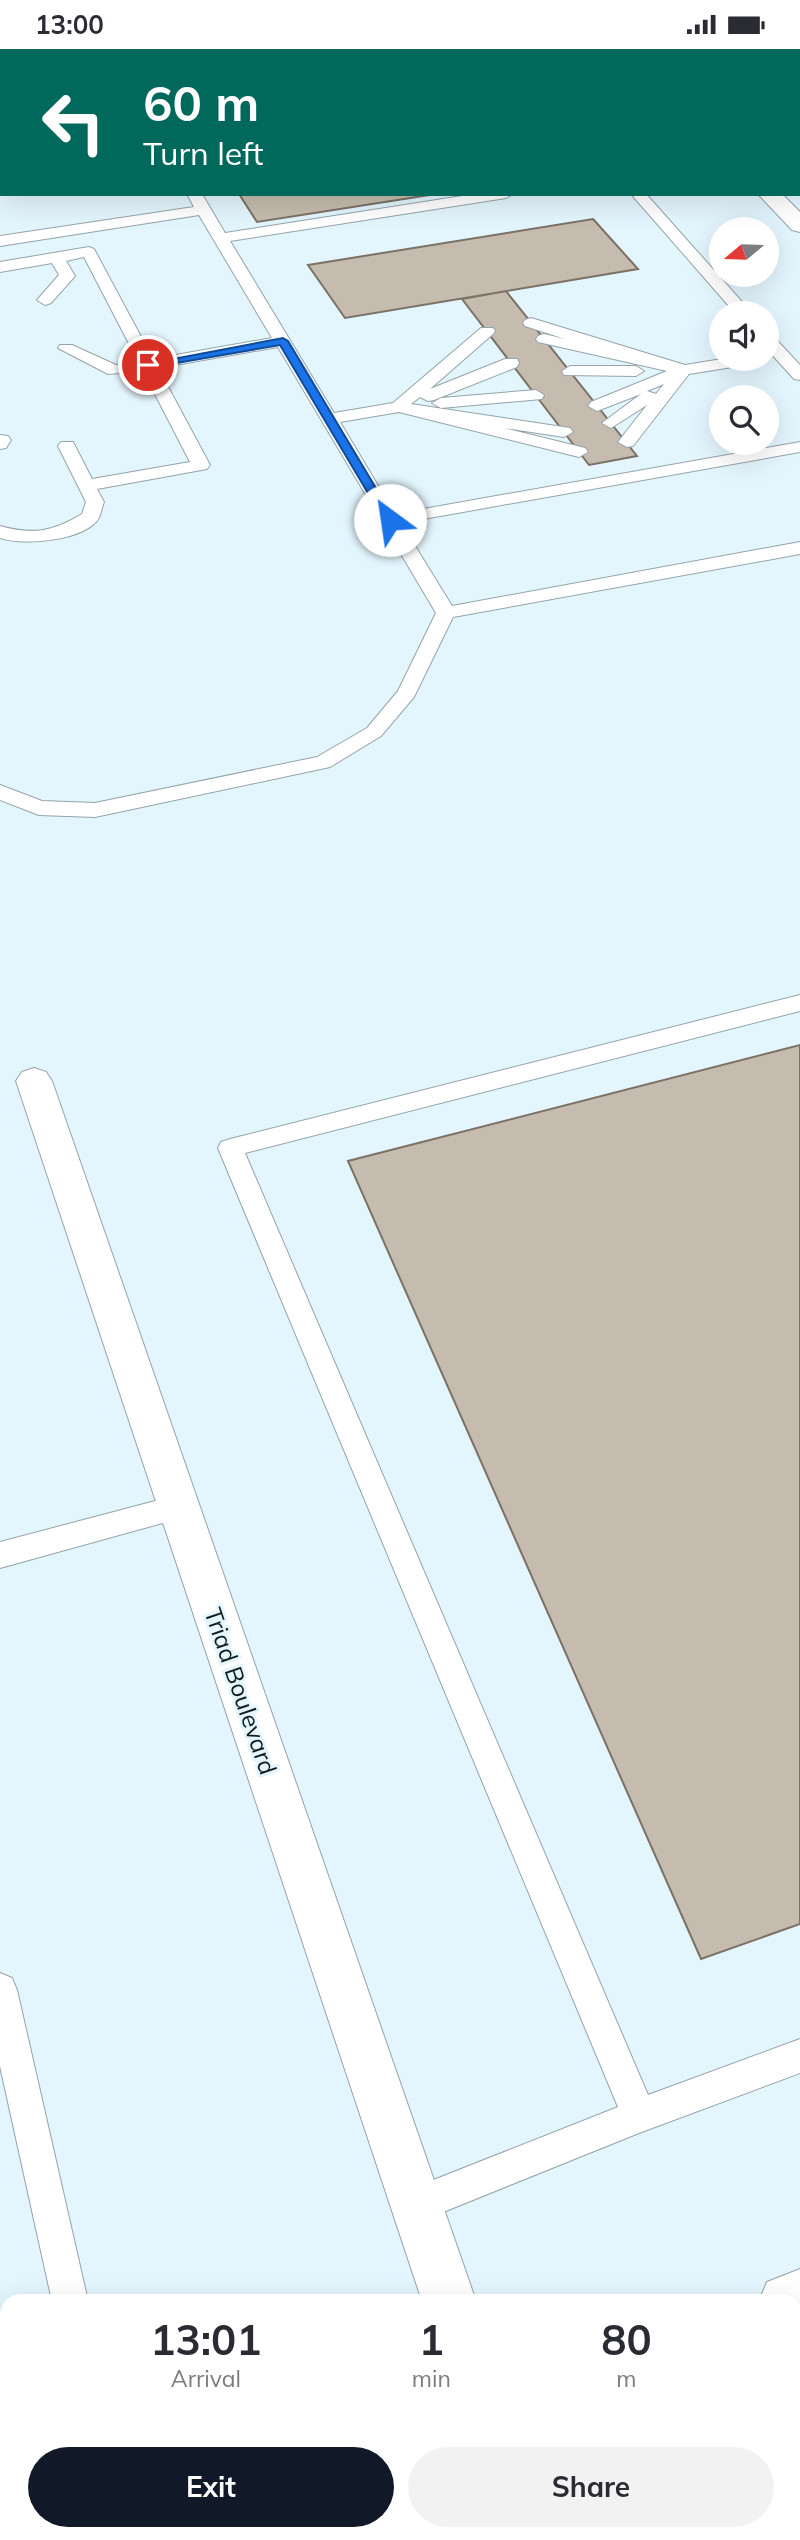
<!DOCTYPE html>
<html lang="en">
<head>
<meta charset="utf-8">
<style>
  :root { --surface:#fff; --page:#f2f2f3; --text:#2b2b33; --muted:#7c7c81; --accent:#111827 }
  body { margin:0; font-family:Mulish,sans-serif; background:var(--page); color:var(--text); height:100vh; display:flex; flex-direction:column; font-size:26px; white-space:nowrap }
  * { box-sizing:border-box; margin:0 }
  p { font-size:23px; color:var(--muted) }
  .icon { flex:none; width:38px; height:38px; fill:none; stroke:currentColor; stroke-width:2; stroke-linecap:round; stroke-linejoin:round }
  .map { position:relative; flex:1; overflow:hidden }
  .panel { position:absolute; left:0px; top:2245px; width:802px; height:247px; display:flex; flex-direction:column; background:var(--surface); border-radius:21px 21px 0 0; box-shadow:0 7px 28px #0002 }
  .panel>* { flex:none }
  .guide { position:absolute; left:0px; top:0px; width:802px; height:147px; box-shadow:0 7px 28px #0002; background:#00695c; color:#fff; overflow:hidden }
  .needle { width:46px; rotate:251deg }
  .buttons { position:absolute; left:709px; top:168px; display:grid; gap:14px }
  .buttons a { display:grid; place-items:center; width:70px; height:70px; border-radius:50%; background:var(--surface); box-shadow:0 7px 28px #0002; font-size:35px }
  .pin { position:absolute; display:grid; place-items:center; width:60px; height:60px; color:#fff; margin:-30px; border:4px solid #fff; border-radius:50%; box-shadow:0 2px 7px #0007 }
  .me { position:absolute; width:77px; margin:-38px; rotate:329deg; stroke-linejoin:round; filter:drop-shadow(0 0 5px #0008) }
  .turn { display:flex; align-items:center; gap:24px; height:147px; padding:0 28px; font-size:32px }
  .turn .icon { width:91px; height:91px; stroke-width:2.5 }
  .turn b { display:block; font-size:49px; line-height:60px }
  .eta { display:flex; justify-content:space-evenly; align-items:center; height:119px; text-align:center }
  .eta b { font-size:42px; font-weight:700; line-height:49px }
  .cta { display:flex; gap:14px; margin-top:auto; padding:14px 28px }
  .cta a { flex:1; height:80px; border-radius:42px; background:var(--accent); color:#fff; font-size:28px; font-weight:700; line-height:80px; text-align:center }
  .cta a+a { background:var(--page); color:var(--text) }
  .status { display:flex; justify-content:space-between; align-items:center; height:49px; padding:0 35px; background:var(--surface); direction:ltr }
  .status svg { height:19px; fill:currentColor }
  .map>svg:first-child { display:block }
  .building { fill:#c5bbae; stroke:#7b7165; stroke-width:2 }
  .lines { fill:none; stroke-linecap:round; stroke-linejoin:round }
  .lane-casing { stroke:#93a4ab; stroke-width:2 }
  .street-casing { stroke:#93a4ab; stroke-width:2 }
  .secondary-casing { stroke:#93a4ab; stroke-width:2 }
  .lane { fill:#fff; fill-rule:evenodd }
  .street { fill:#fff; fill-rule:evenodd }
  .secondary { fill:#fff; fill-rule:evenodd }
  .route { fill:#1a73e8; stroke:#114b97; stroke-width:2 }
  .labels { text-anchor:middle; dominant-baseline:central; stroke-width:6; stroke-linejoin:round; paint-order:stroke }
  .street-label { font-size:24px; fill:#12191b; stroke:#e3f5fd }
</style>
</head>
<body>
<div class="status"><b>13:00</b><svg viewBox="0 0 49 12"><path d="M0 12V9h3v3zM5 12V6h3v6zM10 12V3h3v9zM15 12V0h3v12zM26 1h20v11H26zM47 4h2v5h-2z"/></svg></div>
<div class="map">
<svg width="800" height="2491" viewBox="0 0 800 2491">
  <rect width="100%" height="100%" fill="#e3f5fd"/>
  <path class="building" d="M239,145h197l-179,28z
    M593,170l45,50 -293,49 -37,-53z
    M506,242l131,165 -48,9 -127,-166z
    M800,996v879l-99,35 -353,-798z"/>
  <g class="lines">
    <g class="lane-casing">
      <path id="lane" d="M289,0h14l1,2h-14z
        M187,145h15l23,39 250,-39h38l-7,4 -276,43 104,172 59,-10 88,-75h12l2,3 -2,3 -63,55 75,-30h12l2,4 -2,4 -83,33 -6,1 -8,-4 -9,7 159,24 3,4 -9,5 -60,-9 81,20 3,4 -9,5 -180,-45 -59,10 55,92 405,-72v10l-399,71 51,83 348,-64v12l-347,63 -39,80 -33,39 -51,31 -235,50 -56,-2 -39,-15v-15l42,16 53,2 222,-46 50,-29 31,-37 38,-78 -158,-266 -120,21 52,97 -3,4 -110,20 7,13c-2,5 -3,11 -5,16 -14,23 -76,28 -99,20v-12c33,9 52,6 82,-12l4,-12 -28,-56 3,-4h12l19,37 98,-17 -47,-91 -35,3 -50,-26 2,-3h12l44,20 22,-4 -54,-104 -18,4 9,15 -24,27 -6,2 -8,-5 22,-25 -7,-12 -52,9v-10l89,-15 5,2 59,110 119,-21 -73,-123 -199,31v-10l194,-29z
        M631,145h15l106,119h-17z
        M531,269l154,47 37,-6h37l-8,5 -62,10 -56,72 -6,1 -9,-5 29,-37 -36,23 -9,-5 39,-29 -44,17 -9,-5 3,-4 76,-31 -129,-29 -2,-3 2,-3 6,-2 21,5 -40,-13 -2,-3 2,-3zM664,335l-8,10 -9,-3z
        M766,284l6,2 28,30v15l-6,-1 -28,-31z
        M570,317h66l8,5 -8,5 -72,-1 -2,-4z
        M536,341l8,5 -2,4 -101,9 -9,-5 9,-5z
        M0,386l8,1 3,4 -5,8 -6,1z
        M800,946v16l-555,142 403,942 152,-56v34l-161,60 -223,90 -13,-5 -5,-13 5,-13 215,-85 -400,-959 3,-6 9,-3z
        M178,1446l10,3 4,9 -4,9 -188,52v-26z
        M0,1924l12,5 5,12 71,311h-36l-52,-235z
        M102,2485h40l2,6h-40z"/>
    </g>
    <g class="street-casing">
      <path id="street" d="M34,1019l12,4 6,9 424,1220h-54l-406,-1220 6,-9z
        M800,2220v54l-6,2v-24h-35l8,-19z
        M439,2485h58l-1,6h-58z"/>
    </g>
    <g class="secondary-casing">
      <path id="secondary" d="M336,0h26l-28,2z
        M620,0h31l-33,2z
        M0,69h2l-2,13z
        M0,98h2v12h-2z
        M758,145h24l18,18v20l-8,-2z"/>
    </g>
    <use href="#lane" class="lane"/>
    <use href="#street" class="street"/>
    <use href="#secondary" class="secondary"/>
  </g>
  <path class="route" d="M283,289l5,3 107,179 -1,2 -10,-2 -104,-175 -132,23 -6,-3z"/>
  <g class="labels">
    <g class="street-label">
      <text transform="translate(241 1642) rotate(71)">Triad Boulevard</text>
    </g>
  </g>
</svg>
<div class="buttons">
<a><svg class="needle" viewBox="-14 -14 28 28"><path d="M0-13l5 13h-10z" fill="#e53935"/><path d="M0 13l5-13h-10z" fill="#7c7c81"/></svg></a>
<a><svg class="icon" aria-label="sound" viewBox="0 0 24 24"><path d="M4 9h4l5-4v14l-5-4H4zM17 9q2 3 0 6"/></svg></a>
<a><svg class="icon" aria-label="search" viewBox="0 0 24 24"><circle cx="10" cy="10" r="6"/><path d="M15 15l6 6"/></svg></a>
</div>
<div class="pin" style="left:148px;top:316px;background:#d93025"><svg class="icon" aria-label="arrive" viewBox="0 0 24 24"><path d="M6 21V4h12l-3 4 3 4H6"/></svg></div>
<svg class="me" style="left:390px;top:471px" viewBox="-20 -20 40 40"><circle r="19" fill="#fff"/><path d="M0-13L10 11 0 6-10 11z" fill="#1a73e8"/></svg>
<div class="guide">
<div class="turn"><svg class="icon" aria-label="left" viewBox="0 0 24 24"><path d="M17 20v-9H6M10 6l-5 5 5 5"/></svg><div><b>60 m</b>Turn left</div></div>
</div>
<section class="panel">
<div class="eta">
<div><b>13:01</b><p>Arrival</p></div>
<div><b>1</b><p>min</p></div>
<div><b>80</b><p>m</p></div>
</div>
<div class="cta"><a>Exit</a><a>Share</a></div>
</section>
</div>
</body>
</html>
